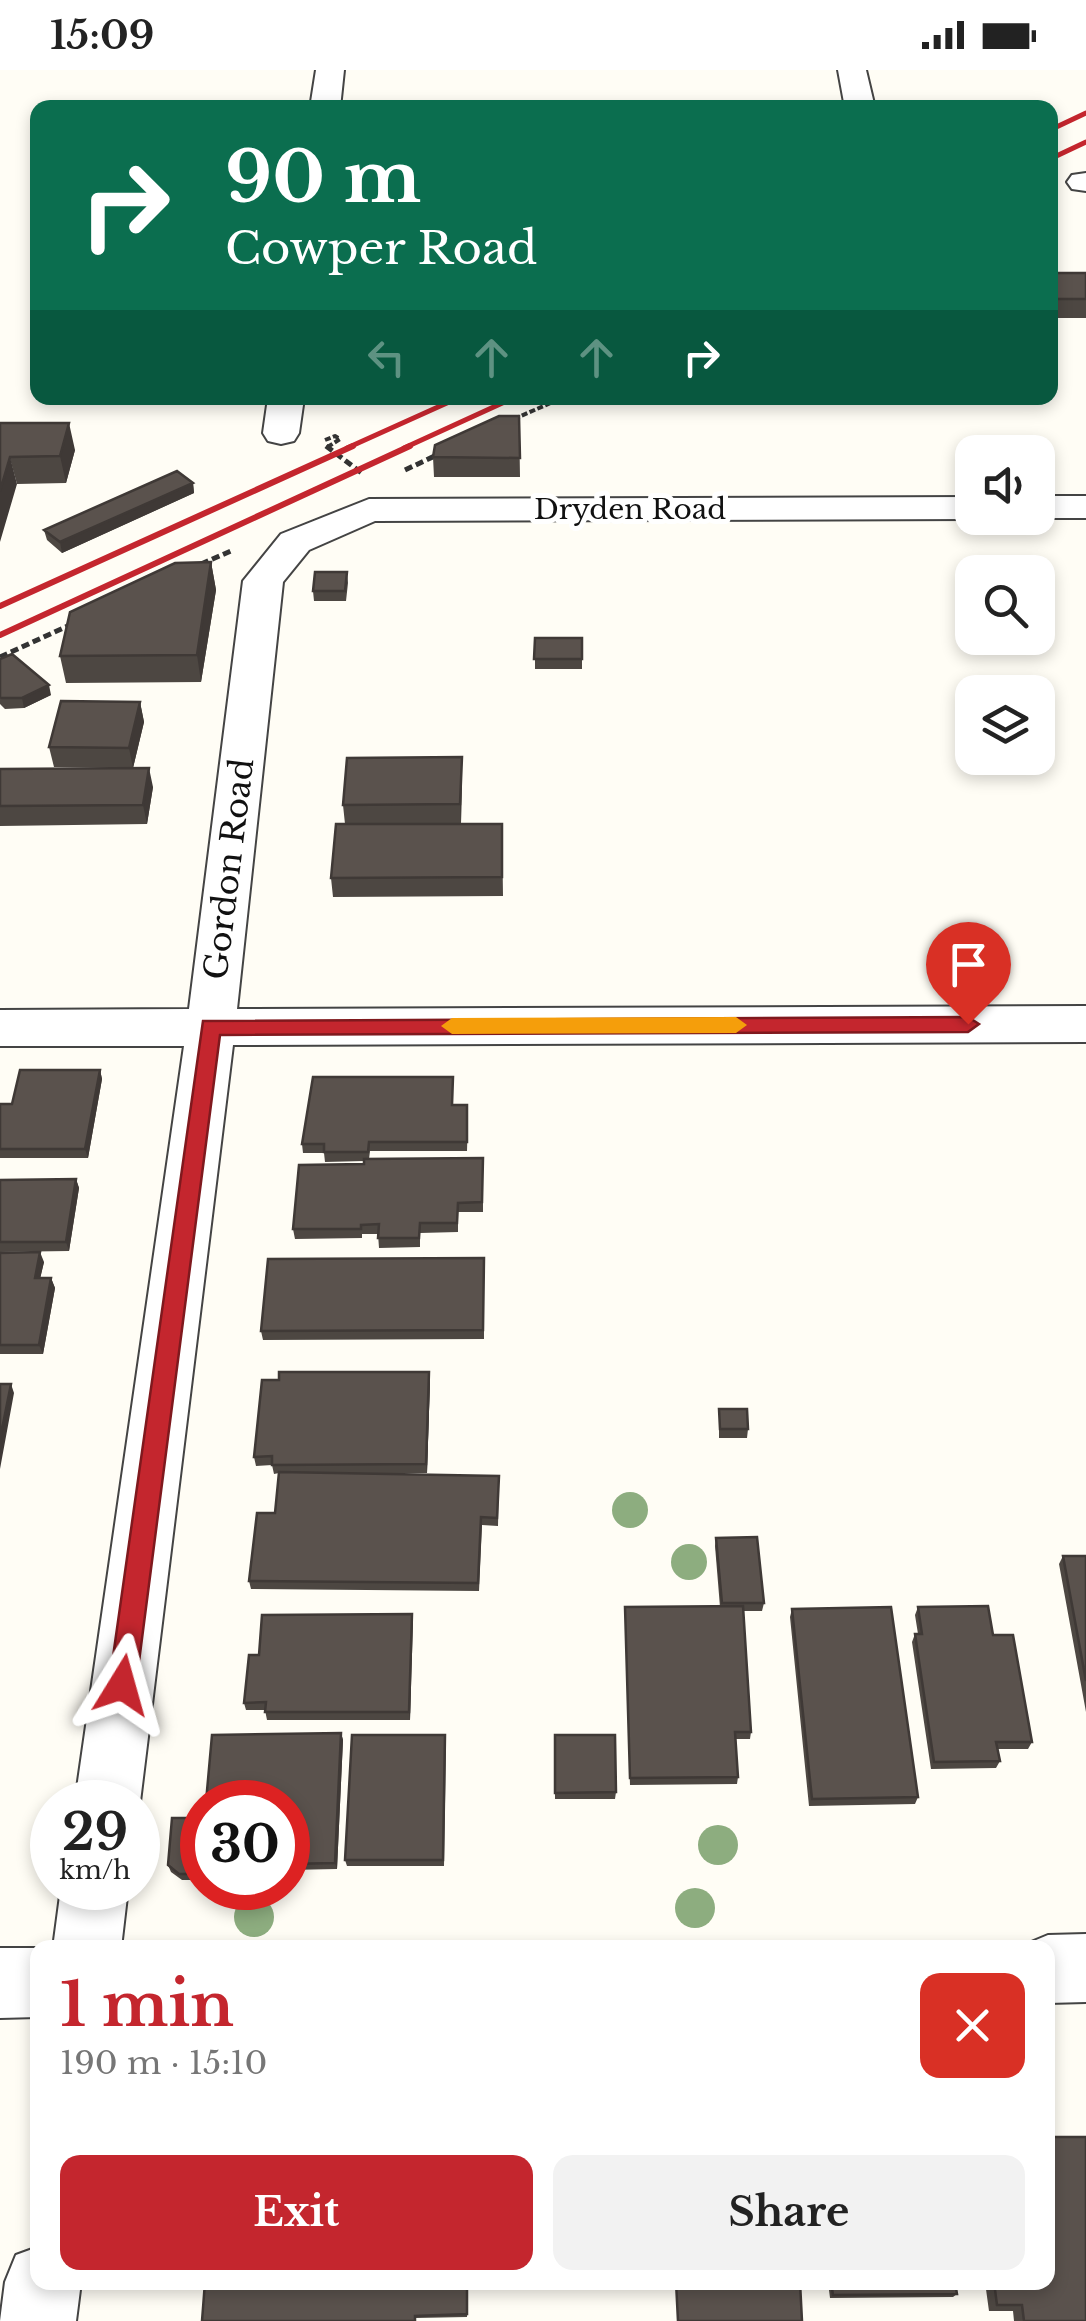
<!DOCTYPE html>
<html lang="en">
<head>
<meta charset="utf-8">
<style>
  :root { --surface:#fff; --page:#f2f2f2; --text:#222; --muted:#767676; --accent:#c4262e }
  body { margin:0; font-family:"Libre Baskerville",serif; background:var(--page); color:var(--text); height:100vh; display:flex; flex-direction:column; font-size:38px; white-space:nowrap }
  * { box-sizing:border-box; margin:0 }
  p { font-size:32px; color:var(--muted) }
  .icon { flex:none; width:55px; height:55px; fill:none; stroke:currentColor; stroke-width:2; stroke-linecap:round; stroke-linejoin:round }
  .map { position:relative; flex:1; overflow:hidden }
  .side { position:absolute; left:30px; top:1870px; width:1025px; height:350px; display:flex; flex-direction:column; background:var(--surface); border-radius:20px; box-shadow:0 5px 15px #0003 }
  .side>* { flex:none }
  .banner { position:absolute; left:30px; top:30px; width:1028px; height:305px; border-radius:20px; box-shadow:0 5px 15px #0003; background:#0b6e4f; color:#fff; overflow:hidden }
  .buttons { position:absolute; left:955px; top:365px; display:grid; gap:20px }
  .buttons a { display:grid; place-items:center; width:100px; height:100px; border-radius:20px; background:var(--surface); box-shadow:0 5px 15px #0003; font-size:50px }
  .speed { position:absolute; left:30px; top:1710px; display:flex; gap:20px; font-size:50px; font-weight:700; text-align:center }
  .speed>* { display:grid; place-content:center; width:130px; height:130px; border-radius:50%; background:var(--surface); box-shadow:0 5px 15px #0003; line-height:1 }
  .speed small { font-size:25px; font-weight:400 }
  .speed .limit { border:15px solid #d22; background:#fff; color:#111 }
  .pin { position:absolute; display:grid; place-items:center; width:85px; height:85px; color:#fff; margin:-102px -42px; border-radius:50% 50% 50% 0; rotate:-45deg; box-shadow:0 0 10px #0007 }
  .pin .icon { rotate:45deg }
  .me { position:absolute; width:110px; margin:-55px; rotate:8deg; stroke-linejoin:round; filter:drop-shadow(0 0 8px #0008) }
  .turn { display:flex; align-items:center; gap:35px; height:210px; padding:0 30px; font-size:45px }
  .turn .icon { width:130px; height:130px; stroke-width:2.5 }
  .turn b { display:block; font-size:70px; line-height:85px }
  .lanes { display:flex; align-items:center; height:95px; padding:0 30px; background:#0003; justify-content:center; gap:50px; direction:ltr }
  .lanes .off { opacity:.35 }
  .round { display:grid; place-items:center; flex:none; width:105px; height:105px; border-radius:20px; background:var(--page) }
  .head { display:flex; align-items:center; justify-content:space-between; height:170px; padding:0 30px }
  h1 { font-size:60px; font-weight:700; line-height:75px; color:var(--accent) }
  .primary-button { display:flex; gap:20px; margin-top:auto; padding:20px 30px }
  .primary-button a { flex:1; height:115px; border-radius:20px; background:var(--accent); color:#fff; font-size:40px; font-weight:700; line-height:115px; text-align:center }
  .primary-button a+a { background:var(--page); color:var(--text) }
  .status { display:flex; justify-content:space-between; align-items:center; height:70px; padding:0 50px; background:var(--surface); direction:ltr }
  .status svg { height:28px; fill:currentColor }
  .map>svg:first-child { display:block }
  .lines { fill:none; stroke-linecap:round; stroke-linejoin:round }
  .minor-casing { stroke:#444; stroke-width:4 }
  .path-far1 { stroke:#333; stroke-width:4; stroke-dasharray:6 2.5; stroke-linecap:butt }
  .path { stroke:#333; stroke-width:5; stroke-dasharray:8 4; stroke-linecap:butt }
  .minor { fill:#fff; fill-rule:evenodd }
  .rail-far1 { stroke:#c4262e; stroke-width:5 }
  .rail { stroke:#c4262e; stroke-width:6 }
  .tree { fill:#8dad7f }
  .wall { fill:#4d4742 }
  .shaded-wall { fill:#3f3936 }
  .building { fill:#5a524d; stroke:#3f3936; stroke-width:2.5 }
  .route { fill:#c4262e; stroke:#7f191e; stroke-width:2.5 }
  .slow { fill:#f59e0b }
  .labels { text-anchor:middle; dominant-baseline:central; stroke-width:10; stroke-linejoin:round; paint-order:stroke }
  .far-street-label { font-size:28px; fill:#111; stroke:#fff }
  .street-label { font-size:32px; fill:#111; stroke:#fff }
</style>
</head>
<body>
<div class="status"><b>15:09</b><svg viewBox="0 0 49 12"><path d="M0 12V9h3v3zM5 12V6h3v6zM10 12V3h3v9zM15 12V0h3v12zM26 1h20v11H26zM47 4h2v5h-2z"/></svg></div>
<div class="map">
<svg width="1086" height="2251" viewBox="0 0 1086 2251">
  <rect width="100%" height="100%" fill="#fffdf5"/>
  <g class="lines">
    <g class="minor-casing">
      <path id="minor" d="M316,0h28l-4,38h-30z
        M838,0h28l9,38h-30z
        M1086,103v18l-14,-2 -5,-7 5,-7z
        M268,328h36l-5,35 -5,8 -13,3 -13,-3 -5,-8z
        M1038,426h48v22h-52h4z
        M972,427v21h8l-8,1 -597,2 -66,29 -26,32 -46,427 849,-3v36l-853,3 -93,757 -2,5v-5h-63l109,-756h-184v-36l189,-1 54,-428 38,-47 88,-35z
        M61,1818h67l-7,60h-68z
        M1086,1864v68l-38,1v-55h-25l1,-3 24,-10z
        M0,1878h38v69l-38,1z
        M38,2177v35h43l-5,39h-76l5,-39 11,-27z"/>
    </g>
    <path class="path-far1" d="M514,349l48,-21
      M325,370l10,-4 5,3 -14,9"/>
    <path class="path" d="M326,376l37,28
      M405,400l34,-16
      M201,494l30,-13
      M0,587l72,-33"/>
    <use href="#minor" class="minor"/>
    <path class="rail-far1" d="M1050,60l36,-17
      M1050,89l36,-17
      M347,378l111,-50
      M404,378l109,-50"/>
    <path class="rail" d="M0,536l353,-160
      M0,565l410,-189"/>
  </g>
  <g class="tree">
    <circle cx="630" cy="1440" r="18"/>
    <circle cx="689" cy="1492" r="18"/>
    <circle cx="718" cy="1775" r="20"/>
    <circle cx="695" cy="1838" r="20"/>
    <circle cx="254" cy="1847" r="20"/>
  </g>
  <path class="wall" d="M1050,203h36v45h-36z
    M519,346l1,61h-86l-1,-20z
    M0,353l75,27 -9,33 -49,1z
    M193,413l1,10 -132,60 -15,-13 -3,-10z
    M211,492l5,28 -15,92 -135,1 -6,-27z
    M347,502l1,11 -2,18h-32l-1,-10z
    M535,568h47v31h-47z
    M0,589l51,36 -27,13 -19,1 -5,-5z
    M140,632l4,20 -11,46 -79,-1 -5,-20z
    M462,687l-1,66 -116,1 -2,-19z
    M0,699l153,18 -6,37 -147,2z
    M502,754l1,72 -170,1 -2,-19z
    M100,1000l2,9 -14,79h-88v-54h12z
    M453,1016v19l15,10 -1,36h-97l-1,8 114,-1v54h-25v20l-38,1v14l-41,1 -1,-14h-16v4l-67,1 -2,-10 71,-65v-3l-39,1 -1,-9h-21l-1,-9z
    M76,1109l3,9 -10,63 -69,1v-72z
    M0,1183l44,9 -4,16h11l4,10 -12,66h-43z
    M484,1188v81l-221,1 -2,-9z
    M430,1311l-3,92h-86l158,3 -1,50 -16,-1 -3,66 -228,-2 -2,-8 26,-68 4,-40 -5,1 -2,-9 -16,1 -2,-9z
    M719,1339l29,20 -1,9h-28z
    M716,1468l48,65 -2,8h-19l8,121 -1,7h-14l2,38 -1,7 -107,1 -5,-178h95l-5,-61z
    M1063,1486h23v156l-27,-148z
    M918,1537l75,28 39,107 -4,7h-30l2,12 -4,7 -65,1 -19,-127 3,-8h3l-3,-19z
    M792,1539l126,188 -3,7 -106,2 -19,-189z
    M412,1544l-2,106h-143l-2,-10h-19l-2,-7 15,-48z
    M341,1663l2,7 -6,129 -49,1v-68z
    M555,1665l61,57 -1,7h-60z
    M446,1672l-2,124h-97l-2,-6z
    M202,1748v62h-20l-11,-8 -3,-7z
    M1048,2067l38,184h-72l-1,-10h-24l-4,-29h63z
    M205,2212h263l-1,35 -51,1v3h-214z
    M828,2212h127l2,12 -4,3 -123,1z"/>
  <path class="shaded-wall" d="M69,353l6,27 -9,33 -6,-27z
    M10,387l7,27 -17,58v-51z
    M193,413l1,10 -132,60 -2,-11z
    M211,492l5,28 -15,92 -4,-27z
    M49,615l2,10 -27,13 -2,-10z
    M140,632l4,20 -11,46 -4,-20z
    M462,687v20l-1,46 -1,-19z
    M149,698l4,19 -6,37 -4,-19z
    M100,1000l2,9 -14,79 -3,-9z
    M76,1109l3,9 -10,63 -3,-9z
    M40,1182l4,10 -6,26 -3,-10z
    M51,1208l4,10 -12,66 -4,-9z
    M429,1302l1,9 -3,92 -1,-9z
    M11,1314l3,9 -14,76v-30z
    M412,1544l1,8 -3,98 -1,-8z
    M341,1663l2,7 -6,129 -2,-6z"/>
  <path class="building" d="M1050,203h36v26h-36z
    M499,346h20l1,42 -87,-1 2,-12z
    M0,353h69l-9,33 -50,1 -10,34z
    M177,401l16,12 -133,59 -16,-12z
    M211,492l-14,93 -137,1 10,-44 105,-49z
    M315,502h32l-2,19h-32z
    M535,568h47v21h-48z
    M12,584l37,31 -27,13h-20l-2,-1v-38z
    M61,631l79,1 -11,46 -80,-1z
    M462,687l-2,47 -117,1 4,-47z
    M149,698l-6,37 -143,1v-37z
    M336,754h166v53l-171,1z
    M20,1000h80l-15,79h-85v-45h12z
    M313,1007h140l-1,28h15v37h-98l-1,10h-44v-8h-22z
    M483,1088l-1,44 -24,1 -1,20h-37l-1,15h-41l1,-14 -18,1v4h-68l6,-64 65,-1v-5z
    M76,1109l-10,63h-66v-62z
    M40,1182l-5,26h16l-12,67h-39v-92z
    M484,1188l-1,72 -222,1 7,-72z
    M279,1302h150l-3,92 -154,1v-9l-18,1 8,-77h17z
    M0,1314h11l-11,55z
    M719,1339h28l1,20h-28z
    M279,1402l220,4 -2,42 -16,-1 -3,66 -229,-2 8,-68h18z
    M757,1467l7,66h-42l-6,-65z
    M1063,1486h23v125z
    M743,1536l8,126h-16l3,45 -108,1 -5,-171z
    M988,1536l5,29h20l19,107h-36l4,19 -66,1 -19,-128h7l-4,-27z
    M891,1537l27,190 -106,2 -20,-190z
    M412,1544l-3,98h-144l1,-10 -22,1 5,-48h10l3,-40z
    M341,1663l-6,130 -47,1v-62h-82l6,-67z
    M352,1665h93l-2,125h-98z
    M555,1665h60l1,57 -61,1z
    M172,1748h30v56h-23l-11,-9z
    M1048,2067h38v184h-62l-2,-16h-25l-3,-23h54z
    M205,2212h262v32l-52,2v5h-213z
    M676,2212h124l2,39h-124z
    M831,2212h124l2,12 -124,1z"/>
  <path class="route" d="M968,947l11,7 -11,8 -748,3 -84,650 -4,9 -10,4 -9,-4 -4,-9 94,-664z"/>
  <path class="slow" d="M736,947l11,8 -11,8 -284,1 -11,-8 11,-8z"/>
  <g class="labels">
    <g class="far-street-label">
      <text x="630" y="439">Dryden Road</text>
    </g>
    <g class="street-label">
      <text transform="translate(229 799) rotate(-83)">Gordon Road</text>
    </g>
  </g>
</svg>
<div class="buttons">
<a><svg class="icon" aria-label="sound" viewBox="0 0 24 24"><path d="M4 9h4l5-4v14l-5-4H4zM17 9q2 3 0 6"/></svg></a>
<a><svg class="icon" aria-label="search" viewBox="0 0 24 24"><circle cx="10" cy="10" r="6"/><path d="M15 15l6 6"/></svg></a>
<a><svg class="icon" aria-label="layers" viewBox="0 0 24 24"><path d="M12 4l9 5-9 5-9-5zM3 14l9 5 9-5"/></svg></a>
</div>
<div class="speed"><div>29<small>km/h</small></div><div class="limit">30</div></div>
<div class="pin" style="left:968px;top:954px;background:#d93025"><svg class="icon" aria-label="arrive" viewBox="0 0 24 24"><path d="M6 21V4h12l-3 4 3 4H6"/></svg></div>
<svg class="me" style="left:122px;top:1615px" viewBox="-20 -20 40 40"><path d="M0-17L14 15 0 8-14 15z" fill="#c4262e" stroke="#fff" stroke-width="4"/></svg>
<div class="banner">
<div class="turn"><svg class="icon" aria-label="right" viewBox="0 0 24 24"><path d="M7 20v-9h11M14 6l5 5-5 5"/></svg><div><b>90 m</b>Cowper Road</div></div>
<div class="lanes"><svg class="icon off" aria-label="left" viewBox="0 0 24 24"><path d="M17 20v-9H6M10 6l-5 5 5 5"/></svg><svg class="icon off" aria-label="ahead" viewBox="0 0 24 24"><path d="M12 20V5M6 11l6-6 6 6"/></svg><svg class="icon off" aria-label="ahead" viewBox="0 0 24 24"><path d="M12 20V5M6 11l6-6 6 6"/></svg><svg class="icon" aria-label="right" viewBox="0 0 24 24"><path d="M7 20v-9h11M14 6l5 5-5 5"/></svg></div>
</div>
<section class="side">
<div class="head"><div><h1>1 min</h1><p>190 m · 15:10</p></div><a class="round" style="background:#d93025;color:#fff"><svg class="icon" aria-label="close" viewBox="0 0 24 24"><path d="M6 6l12 12M18 6L6 18"/></svg></a></div>
<div class="primary-button"><a>Exit</a><a>Share</a></div>
</section>
</div>
</body>
</html>
